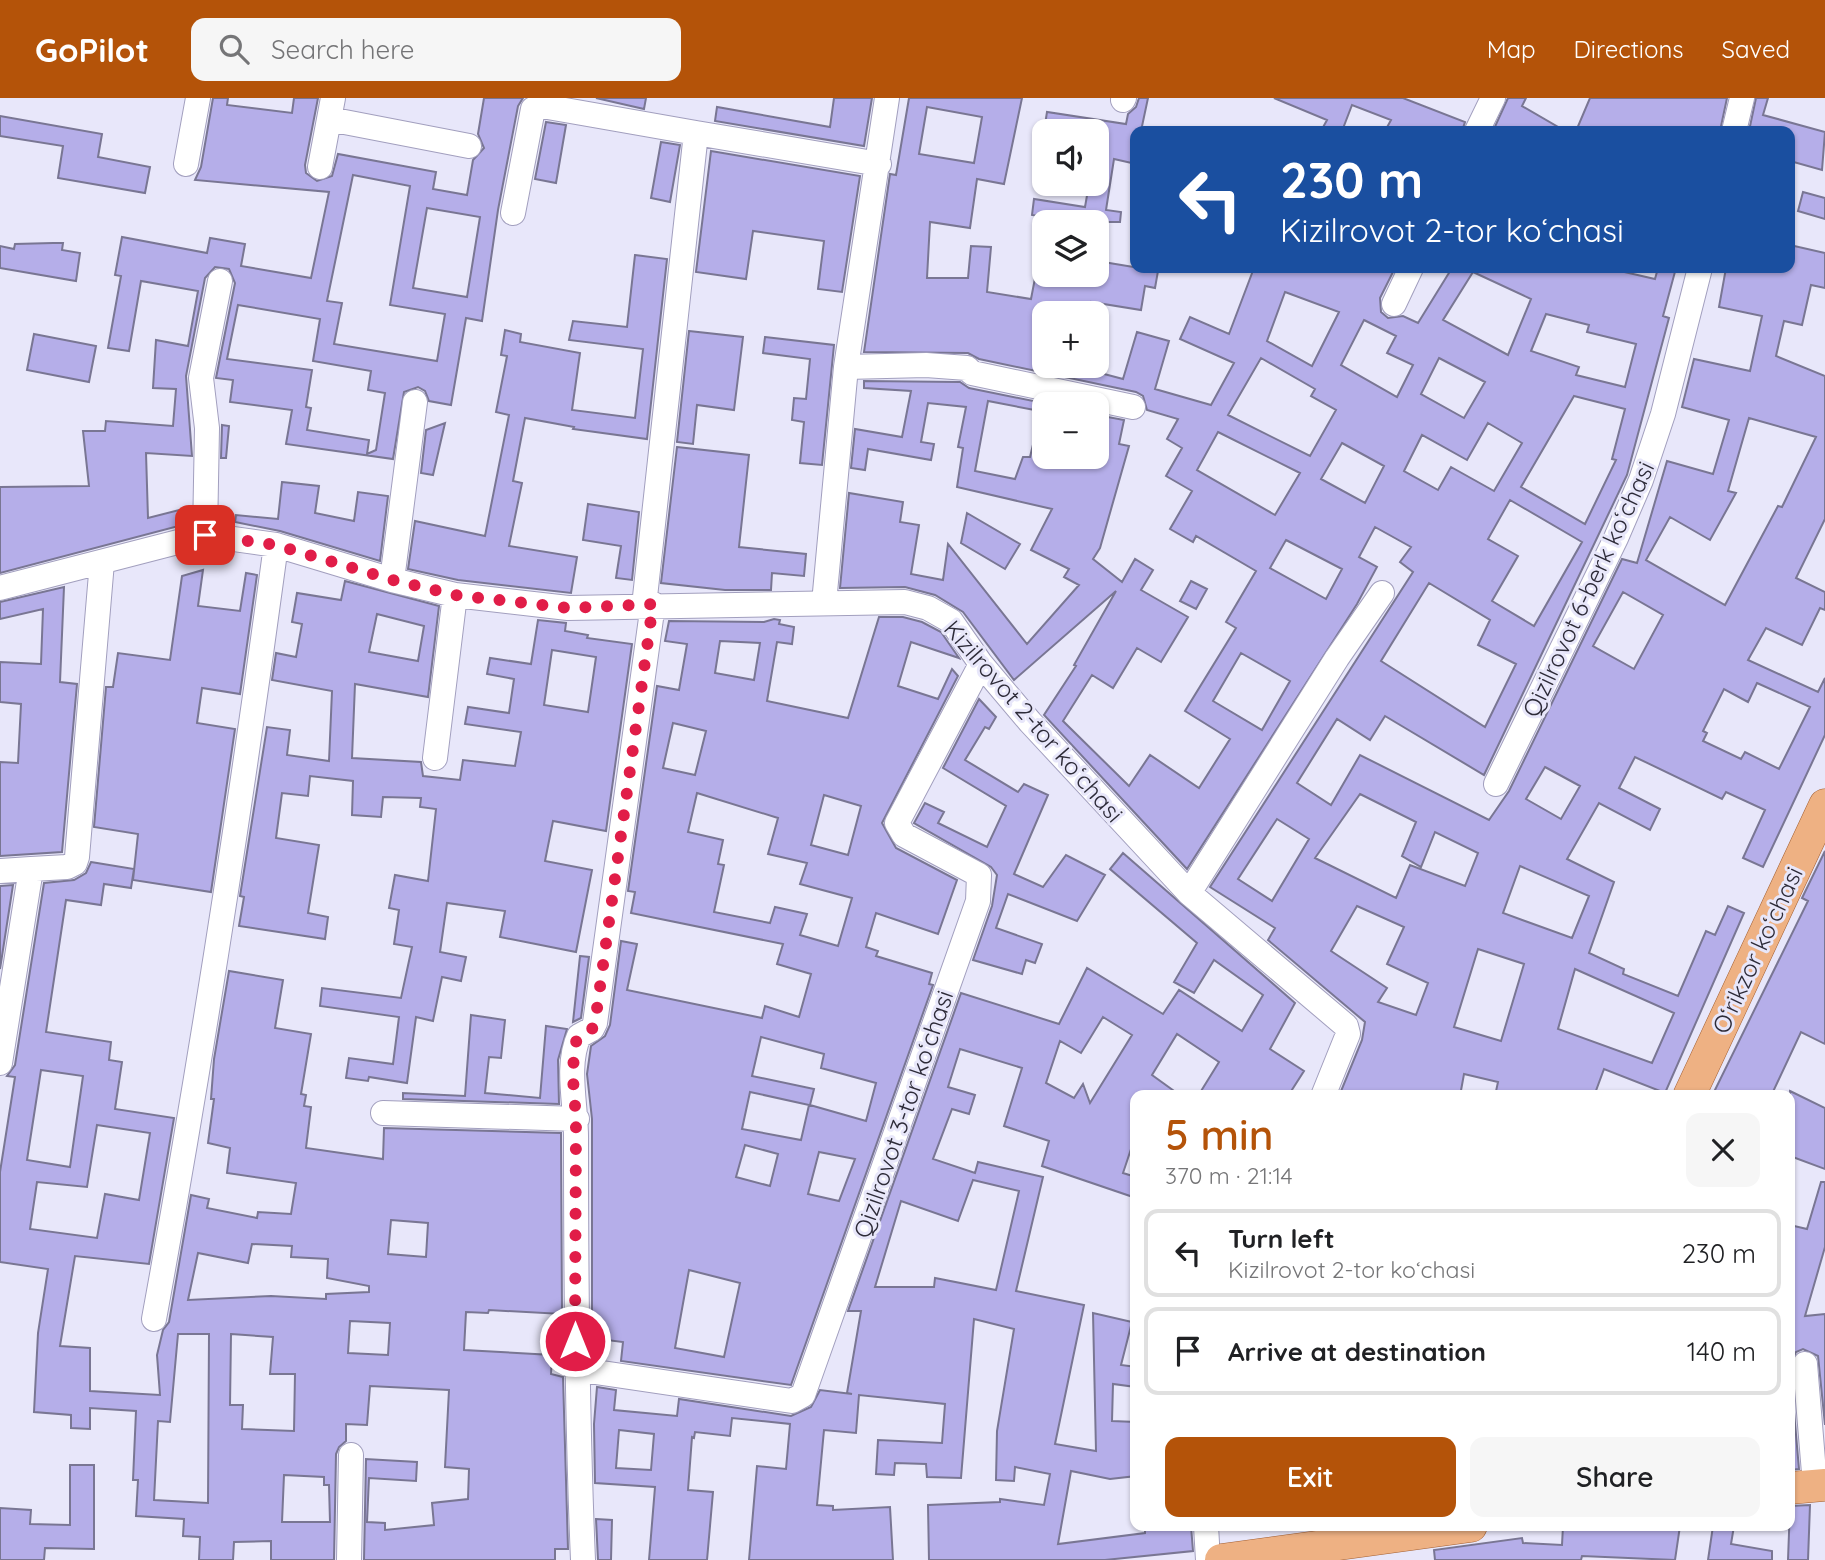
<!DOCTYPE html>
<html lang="en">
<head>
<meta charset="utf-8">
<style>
  :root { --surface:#fff; --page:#f6f6f6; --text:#202124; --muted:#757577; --line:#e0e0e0; --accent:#b45309 }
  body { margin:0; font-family:Quicksand,sans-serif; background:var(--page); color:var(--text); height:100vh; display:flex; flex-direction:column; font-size:26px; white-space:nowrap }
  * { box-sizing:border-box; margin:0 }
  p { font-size:23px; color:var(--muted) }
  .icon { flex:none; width:38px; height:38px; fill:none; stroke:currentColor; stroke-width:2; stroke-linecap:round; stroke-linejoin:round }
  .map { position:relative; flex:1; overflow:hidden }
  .sheet { position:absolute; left:1130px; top:992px; width:665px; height:441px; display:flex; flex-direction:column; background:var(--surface); border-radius:14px; box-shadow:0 2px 5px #0004 }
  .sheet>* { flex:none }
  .guide { position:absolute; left:1130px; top:28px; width:665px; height:147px; border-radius:14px; box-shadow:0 2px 5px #0004; background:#1a4fa0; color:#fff; overflow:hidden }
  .tools { position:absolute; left:1032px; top:21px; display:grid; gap:14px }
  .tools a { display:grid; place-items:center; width:77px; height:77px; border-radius:14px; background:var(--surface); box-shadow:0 2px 5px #0004; font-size:35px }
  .pin { position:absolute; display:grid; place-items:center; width:60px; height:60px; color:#fff; margin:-30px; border-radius:14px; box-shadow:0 4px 10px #0006 }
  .me { position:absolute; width:77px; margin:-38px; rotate:0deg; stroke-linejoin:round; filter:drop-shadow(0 0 5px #0008) }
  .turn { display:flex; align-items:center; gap:24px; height:147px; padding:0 35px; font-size:32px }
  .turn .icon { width:91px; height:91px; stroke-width:2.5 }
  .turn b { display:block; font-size:49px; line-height:60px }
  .round { display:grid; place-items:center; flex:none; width:74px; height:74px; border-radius:14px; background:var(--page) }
  .overview { display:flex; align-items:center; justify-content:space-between; height:119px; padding:0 35px }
  h1 { font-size:42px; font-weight:600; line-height:52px; color:var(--accent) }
  .cta { display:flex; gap:14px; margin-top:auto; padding:14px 35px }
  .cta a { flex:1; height:80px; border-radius:14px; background:var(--accent); color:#fff; font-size:28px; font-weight:600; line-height:80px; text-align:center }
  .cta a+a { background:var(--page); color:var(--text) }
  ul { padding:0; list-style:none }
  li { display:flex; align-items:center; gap:21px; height:88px; margin:0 14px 10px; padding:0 21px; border:4px solid var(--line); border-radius:14px }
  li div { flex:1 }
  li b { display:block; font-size:26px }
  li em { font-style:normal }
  header { display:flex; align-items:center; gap:42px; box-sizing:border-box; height:98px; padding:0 35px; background:var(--accent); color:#fff }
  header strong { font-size:33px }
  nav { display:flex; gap:38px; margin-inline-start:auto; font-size:24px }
  .search { width:490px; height:63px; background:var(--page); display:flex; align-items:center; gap:18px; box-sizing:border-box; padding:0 24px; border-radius:14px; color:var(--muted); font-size:26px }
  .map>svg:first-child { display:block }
  .building { fill:#b5aee9; stroke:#797693; stroke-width:2; fill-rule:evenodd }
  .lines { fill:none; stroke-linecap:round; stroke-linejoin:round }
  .minor-casing { stroke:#a29fbe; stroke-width:26 }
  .major-casing { stroke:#a36033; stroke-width:33 }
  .minor { stroke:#fff; stroke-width:24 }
  .major { stroke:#eeb183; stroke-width:32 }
  .route { stroke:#e11d48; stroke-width:12; stroke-dasharray:0 21.6 }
  .labels { text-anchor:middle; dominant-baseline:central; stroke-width:6; stroke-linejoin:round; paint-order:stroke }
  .street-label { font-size:24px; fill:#2d2b38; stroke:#e8e7fa }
</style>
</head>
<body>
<header>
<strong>GoPilot</strong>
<div class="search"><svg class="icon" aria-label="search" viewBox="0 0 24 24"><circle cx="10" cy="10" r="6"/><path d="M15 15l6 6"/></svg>Search here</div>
<nav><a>Map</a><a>Directions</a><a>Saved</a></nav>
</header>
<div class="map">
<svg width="1825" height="1462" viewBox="0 0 1825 1462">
  <rect width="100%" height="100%" fill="#e8e7fa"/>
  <path class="building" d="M213,0h15l-1,7 65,8 2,-15h24l-13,67 1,8 11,8 15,-5 6,-22 98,18 -3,17 34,6 6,-35 11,-12 -6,-14 6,-36h39l-5,8 -20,104 -16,111 -16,-3 -15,87 -22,-4 -4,-10 -7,-4 -14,5 -11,67 -107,-15 6,-34 -62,-8 3,-22 -17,-2 19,-95 -6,-14 -14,-2 -10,11 -19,98 6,80 -46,-3 2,65 43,-11 -1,16 -190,50v-86l89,-1 -6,-55h22l1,-10 67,5 3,-37 -23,-1 3,-48 32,6 10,-55 -57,-10 -12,70 -21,-3 13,-72 -6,-1 7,-38 85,16 3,-15 35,6 -4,22 70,12 18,-86 -134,-12 6,-13zM353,77l57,11 -20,119 55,9 -8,47 -103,-17 8,-41 -15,-2zM427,110l53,9 -13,80 -54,-9zM238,207l82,14 -7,42 58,10 -3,19 17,3 -9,57 -9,4 2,-14 -62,-10 4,-22 -5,-1 6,-37 -85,-11z
    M596,0h50l-2,11z
    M834,0h38l-8,48 -149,-25 2,-14 113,20z
    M909,0h113l-18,86 -27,-5 -7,49 -40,-6 -3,56h41l3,-32 20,1 -4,45 44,7 5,-26 37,6v-4h24v-14l61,10 -3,17 -10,-2 -4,24 -50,-8 -2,11h-44l-3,48 3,5h29l49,13 14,-47 32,9 -14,48 56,16 23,-42 -54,-24 10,-22 39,17 25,-66h141l-15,30 1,14 7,6 15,-2 15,7 34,-55h155l48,11 3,-11h18l-13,48 6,2 -42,157 -143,300 -99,-59 -15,24 -33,-21 -40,64 34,22 29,-50 129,65 20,-29 113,-232 15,4 30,-102 46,13 16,-54 -47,-13 12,-48 56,12 12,-55 -43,-9 7,-39h64v-23l35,8v35l-14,-3 -9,40 -18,-4 -8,35 49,20v143l-29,59 29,14v18l-5,-2 -18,37 -36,-17 -18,32 70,32 7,-14v57l-62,132 -20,-9 22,-48 -39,-18 -4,7 -87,-42 -16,31 41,21 -10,21 -51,-27 -32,56 47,23 -25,71 35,16 -1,5 55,22 28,-65 9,4 13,-29 16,7 -79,180 -61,-24 -10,27h-99l3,-14 -34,-8 -4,22h-121l23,-56 3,-18 -97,-82 7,-12 -65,-41 203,-315 -13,-10 11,-15 -36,-20 -16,30 18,10 -20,37 -170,265 -143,-154 32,-49 -2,-1 42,-74 -102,89 -51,-68 -28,-17 -30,-8 -65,1 9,-95 54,9 -3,20 19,3 -8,49 32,6 5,-36 79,100 52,-59 -15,-8 5,-8 -38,-19 21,-41 -95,-22 6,-39 -5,-1 8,-40 -38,-4 -7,39 13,2 -3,16 -63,-11 -3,21 -14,-2 4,-39 47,8 9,-46 -47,-3v-7l96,1 9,6 79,16h-3v8l-57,-11 -13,70 40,8 8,-22h7l8,-33h7v33h52v-42l27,5 -5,24 10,2 -29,102 -7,11 29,23 13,-23 18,11 -12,20 47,27 -27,45 -24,-14 -24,40 -21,-13 -29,46 66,65 21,-31 49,33 31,-49 -45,-28 51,-83 -10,-6 30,-51 -60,-35 -3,6 -23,-13 22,-38 -26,-15 16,-28 -15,-9 11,-20 -31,-9 -4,-14 -7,-4 -157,-33 -11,-6 -104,-1 26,-178 6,1zM927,9l55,10 -8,46 -55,-9zM1473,174l58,27 -23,56 -65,-35zM1285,194l54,20 -27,54 -45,-25zM1546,216l43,11 -2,7 49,12 -11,43 -49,-12 3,-8 -48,-16zM1364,222l32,16 -9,17 26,12 -16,32 -56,-32zM1261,260l54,31 -4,7 25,14 -26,46 -82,-41zM1439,260l46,24 -21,36 -43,-24zM1574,298l51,13 -13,50 4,1 -31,64 -64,-37zM1749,320l67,19 -34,70 -4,-1 -53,99 -79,-45 24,-43 40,23 26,-47 -8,-2zM1488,325l34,20 -28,48 -43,-24 -13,23 -34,-19 18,-36 45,25zM1218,334l82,41 -25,42 -78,-45zM1342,345l42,23 -19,37 -44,-24zM1510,402l72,42 -48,84 -42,-25 26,-45 -30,-17zM1286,442l56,29 -16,30 -56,-31zM1429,485l61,37 -12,25 38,19 -31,63 -104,-66zM1623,494l40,23 -29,54 -41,-23zM1241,555l49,28 -28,49 -49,-29zM1757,585l53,24 -31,62 -34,-17 -4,7 -38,-18 4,-8 -4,-2 21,-42 24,13zM1545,669l35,19 -19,33 -35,-20zM1360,696l56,28 -14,34 19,11 14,-35 43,21 -13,33 -55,-21 -14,33 -81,-40zM1277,721l32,20 -37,62 -34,-22zM1520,768l69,30 -17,42 -69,-25zM1357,808l47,21 -17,37 41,19 -12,32 -38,-13 9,-14 -56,-37zM1478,851l46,15 -23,77 -47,-14zM1575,871l99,44 -22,50 -94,-34z
    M1139,0h9l-7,33h-5v33l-22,-5 -8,51 15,2 -1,10h-44l-44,-7 2,-16 51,8 4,-23h8v-53h-53l3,-19 79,12 2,-10 8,-7z
    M1274,0h129l62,24 -3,9h-77l6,-11 -39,-15 -10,26h-21l6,-11z
    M1508,0h18l-4,8 43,25h-72z
    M1590,0h137l-7,33h-144z
    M1756,0h12l-5,17 62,17 -3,38 -32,-9v-30h-41z
    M0,18l102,18 -4,23 52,10 -5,26 -87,-15 5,-32 -63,-10z
    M546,24l20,3 -10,58 -21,-4z
    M661,44l19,3 -10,57 -19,-4z
    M711,53l149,25 -18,116 -24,-3 6,-48 -71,-10 -7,48 -50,-7z
    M1803,94l22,6v21l-27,-8z
    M53,145h10l-1,7 18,3 -4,28 -76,-13v-22l14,3 1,-5z
    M635,157l32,4 -20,180 -74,-10 1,-2 -49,-9 -12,63 9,2 -13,63 68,11 -6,36 -113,-13 -50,-11 7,-48 70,15 24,-121 -13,-3 11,-56 -6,-1 4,-25 16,4 -1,8 60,11 -8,57 63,8 8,-69 -74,-9 4,-19 54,6z
    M689,233l54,6 -9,73 -37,-5 -4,39 -16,-2z
    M34,236l62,12 -7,36 -62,-12z
    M765,239l69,8 -12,120 -22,-2 4,-41 -12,-2 2,-22 12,1 4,-40 -47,-6z
    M445,325l-12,52 -12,-2 5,-43z
    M222,327l7,1 -3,32h-5z
    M677,349l72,8 -10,92 67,7 -2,22 -32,-3 -1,17h-46l-64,-7z
    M282,384l37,4 -4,27 39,8 4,-29 30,4 -8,65 -100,-30 -45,-9 1,-7 42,4z
    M588,406l51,8 -7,68 -16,-2 5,-32 -38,-6z
    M967,415l53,31 -15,25 -44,-26z
    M203,472l-5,36 42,5 6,-38 11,2 -17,119 -38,-6 -5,35 38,6 -24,163 -78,-12 5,-46 -44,-7 12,-140h7l5,-34 52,7 12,-84z
    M345,483l94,25 -11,91 -73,-13 -3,74 69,4 2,14 37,4 3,-20 52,6 6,-34 -56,-8 3,-17 41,6 5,-34 -27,-5 3,-16 41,6 7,-44 28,3 -1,8 23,4 -1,3 45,6 -26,187 -53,-10 -8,40 47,9 -16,82 -76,-15 5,-26 -58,-8 -7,49 26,5 -5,24 -19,-4 -9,44 -17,-4 -9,66 -38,-6 -1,4 -22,-3 3,-20 44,6 6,-47 -79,-11 2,-18 79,10 11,-51 -18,-3 5,-34 -10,-2 6,-33 33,6 8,-72 -16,-2 1,-9 -38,-1 -2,20 -29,-2 1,-34 -43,-5 -2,20 -26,-3 -6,45 43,7 -11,68 20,4 -3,22 -86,-13 5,-29 -4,-1 27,-169 23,3 -3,25 42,6 3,-70 -60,-11 4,-27 20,4 6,-33 -10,-2 5,-29 44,7zM377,516l47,12 -6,35 -49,-9zM552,552l44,7 -8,55 -44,-7z
    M1191,483l16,8 -11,20 -16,-8z
    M64,489l-4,95 17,2 -15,168 -62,4v-94l18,1 3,-59 -21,-2v-40l41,2 2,-55 -43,10v-17z
    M879,519h24l19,5 19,10 18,26 -48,-16 -13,44 40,13 14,-30 6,7 -76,147 14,25 61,32 -19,54 -62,-21 -10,34 12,4 -2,5 56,17 -3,11 4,1 -142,400 -170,-24 2,-19 -31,-4v-219l-5,-45 4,-28 14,-10 5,-11 11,-84 16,3 -10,46 135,28 3,-12 34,11 12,-43 -34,-10 6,-20 -152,-31 4,-21 -7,-1 29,-205 22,4 8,-46 -22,-3 4,-20 95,1 10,-3 6,1 -1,4 15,3 -2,17 -15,-2 -10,59 81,17zM720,543l40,2 -6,37 -39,-7zM673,625l33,8 -11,44 -32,-7zM697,695l81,25 -10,36 39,9 -7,21 52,14 -14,48 -38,-11 7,-21 -32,-7 -5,16 -56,-11 10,-47 -6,-1 5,-24 -35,-8zM824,697l37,11 -13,49 -37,-10zM761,939l63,17 -3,14 55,15 -10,38 -56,-16 4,-16 -62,-13zM750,994l59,13 -8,35 -59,-11zM745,1047l33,9 -8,32 -34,-9zM819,1054l36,7 -16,42 -31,-7zM689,1172l51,13 -16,74 -49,-9z
    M979,601l17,18 -7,12 -4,-2 -20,33 53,32 6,-8 24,11 -34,79 29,13 23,-32 39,20 -28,46 -69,-27 -12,34 46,16 -7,19 -9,-3 -4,14 -49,-14 19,-54 5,-31 -6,-8 -77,-44 11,-20 19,9 -6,11 49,24 19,-41 -63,-38z
    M1825,753v193l-24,-12 -30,64h-59l96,-195 -6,-3z
    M1123,755l172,150 -25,46 34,22 -16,25h-90l21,-34 -42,-28 -25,41 29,21h-45v38l-13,39 13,4v21l-94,-32 7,-25 -45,-15 18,-58 -62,-19 -12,38 27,8 -6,19 -17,-5 -19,50 42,14 3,-11 65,15 -27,114 68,14 -29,139 41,7 -3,-138 39,9 -11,43 15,2v20l-23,-3 -1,37 24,1v54l-26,3 -39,-8 -13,73 87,-11v-7h46l2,25 -88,9h-176l-1,-55 72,-3v-3l44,6 6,-31 -35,-7 -1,14 -18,-1 1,-49 17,-102 -40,-10 -13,159 -34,-1 -1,-13 -31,-1 -1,12 -18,-1 2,-34 64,3 3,-39 -86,-9 -3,38 -32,-3 -7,75 16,1v4l57,-3 3,53h-144l8,-94 29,3 4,-45 -58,-6 -2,18 -35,-4 -1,6 -2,-1 -4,53 25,2 -6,68h-58l6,-73 -60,-4 -1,-59 3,-37 19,3 -2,20 63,6 2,-17 112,17 20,-9 9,-17 32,4 -5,-1 14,-82h-13l113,-318 98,31 28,-56 76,46 16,-24 63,41 21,-36 -49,-35 -20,33 -20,-11 23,-39 -87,-74zM1103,919l29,18 -42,68 -7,-19 -9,14 -28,-15 14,-42 21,12zM973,1082l46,11 -23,99 -61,-12 -1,9h-59l26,-86 57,20zM619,1332l35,4 -3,36 -35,-2z
    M91,764l43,7 -3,19 -27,-4 -3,21 -35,-5 -20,132 65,10 -2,18 13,2 -7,47 59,9 -25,146 -74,-8 -15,90 30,2v43l70,4 -3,-40 6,-25 6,-8 22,-127 18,4 -2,9 50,10 1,-6 33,2 5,-31 -69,-10 3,-25 -22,-5 6,-44h-3l3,-40 15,-88 54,9 -8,48 36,6 -10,60 5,1 -2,11 7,1 -5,41 77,11 1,-31 177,5 1,181 -73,-4 -1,3 -22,-1 -2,38 88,5 -1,19 12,3 5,172h-13v11h-191l2,-101 51,3 -1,19 -47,-3 -2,44 18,1v7l49,-5 -2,-22 36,-4 1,-30 -24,-2 4,-77 -79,-4 -3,39 -21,-1v17l-7,6 -3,7 -2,106h-63v-19l-37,1 -1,18h-34l1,-23 -17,-1 1,-17 -48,-3 2,-36h-5l3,-69 -46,-3v21l-19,-1v-13l-37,-3 4,-79 10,-64 -48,-7v-90l15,-95 -8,-1 8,-11 29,-182 30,-3 12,-7zM41,972l42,6 -13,91 -43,-7zM97,1027l53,8 -11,67 -34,-6 -8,44 -67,-9 7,-47 50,5zM391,1122l37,3 -2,34 -38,-3zM252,1146l40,2 -1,11 37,2 -1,19 42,8v6l-43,2v5l-55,-3 -83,4 10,-47 50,10zM350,1223l40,2 -2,32 -40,-2zM178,1236h31l-1,169 -54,-3 4,-79 12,1zM231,1236l42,3 -3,37h25l-1,57 -52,-2 1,-24h-13zM284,1377l40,2v8h5l1,37h-48z
    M13,787l-13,84v-83z
    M580,858l9,1 -8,61 -8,4z
    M471,917l34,5 -4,38 -12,-1 -4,36 55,5 6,-72 21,3 -9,31 1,44 -156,-5v-6l62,3z
    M1790,993l35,17v61l-35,-13z
    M1821,1084h4v65l-20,69 20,-2v111l-7,-69 -15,-7 -7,3 -6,12v-139l17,4z
    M1790,1268l9,103 -9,1z
    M70,1367h24v84l-49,-1 -1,12h-44v-52l31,2 -1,14 40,1z
    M1810,1407l-2,55h-20l2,-54z
    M596,1421l16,1 -1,40h-13z
    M1563,1428h117l-5,34 -93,-4 -1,4h-146l-1,-10 88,-12 1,5 39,2z
    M1713,1428h21l-3,18 41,7v9h-64z"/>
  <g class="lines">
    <g class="minor-casing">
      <path id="minor" d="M1123,2l1,-2
        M329,21l140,27
        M1477,33l16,-33
        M1734,33l8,-33
        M696,35l183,31
        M186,66l12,-66
        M320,69l13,-69
        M513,115l20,-104 9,-3 154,27 -52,473
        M1394,206l17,-36
        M846,269l80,-2 41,3 5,5 161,34
        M205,437l2,-107 -6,-50 19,-97
        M392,482l23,-178
        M0,490l205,-53 71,10 116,35 63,15 113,13 337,-6 23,6 23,13 30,43 49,58 159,171 157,133 2,8 -25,62
        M824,505l22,-236 41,-269
        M435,660l20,-163
        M1496,686l120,-246 25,-58 22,-66 37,-146
        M0,773l31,-2
        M1189,795l148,-235 45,-65
        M0,965l31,-194 36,-2 8,-4 2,-6 25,-295
        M383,1015l194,6
        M154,1221c47,-257 87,-515 122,-774
        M1805,1266l10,121
        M575,1271l217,32 11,-6 175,-494 1,-26 -75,-40 -7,-12 84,-159
        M1206,1428l2,34
        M349,1462l2,-105
        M583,1462c-6,-140 -7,-279 -7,-419 1,-33 -11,-74 3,-105l13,-7 3,-6 58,-419"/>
    </g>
    <g class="major-casing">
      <path id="major" d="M1689,998l136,-291
        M1790,1390l35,-3
        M1221,1462l250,-34"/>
    </g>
    <use href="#minor" class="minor"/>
    <use href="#major" class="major"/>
  </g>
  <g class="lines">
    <path class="route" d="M205,437l71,10 117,35 62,15 113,13 85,-4 -58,419 -3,6 -13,7 -5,10 -1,33 3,40 -1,222"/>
  </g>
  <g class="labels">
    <g class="street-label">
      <text transform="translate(1588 491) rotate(-65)">Qizilrovot 6-berk koʻchasi</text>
      <text transform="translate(1034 623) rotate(49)">Kizilrovot 2-tor koʻchasi</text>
      <text transform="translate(1757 852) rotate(-65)">Oʻrikzor koʻchasi</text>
      <text transform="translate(903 1016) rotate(-71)">Qizilrovot 3-tor koʻchasi</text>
    </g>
  </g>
</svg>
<div class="tools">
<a><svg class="icon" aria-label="sound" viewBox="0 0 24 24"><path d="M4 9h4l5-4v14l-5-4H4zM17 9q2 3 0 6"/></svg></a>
<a><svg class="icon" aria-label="layers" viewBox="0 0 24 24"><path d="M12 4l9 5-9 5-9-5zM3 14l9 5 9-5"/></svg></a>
<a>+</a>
<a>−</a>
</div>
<div class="pin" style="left:205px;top:437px;background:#d93025"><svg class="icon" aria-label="arrive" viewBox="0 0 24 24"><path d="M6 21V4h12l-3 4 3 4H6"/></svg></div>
<svg class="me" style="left:575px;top:1243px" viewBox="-20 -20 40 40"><circle r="17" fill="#e11d48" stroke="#fff" stroke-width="3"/><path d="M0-11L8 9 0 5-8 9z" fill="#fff"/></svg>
<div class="guide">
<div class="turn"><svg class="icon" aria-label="left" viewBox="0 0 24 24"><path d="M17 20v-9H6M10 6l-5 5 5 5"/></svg><div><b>230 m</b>Kizilrovot 2-tor koʻchasi</div></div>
</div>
<section class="sheet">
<div class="overview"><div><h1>5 min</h1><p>370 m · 21:14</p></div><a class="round"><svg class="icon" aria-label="close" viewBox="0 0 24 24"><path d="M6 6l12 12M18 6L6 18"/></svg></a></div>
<ul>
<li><svg class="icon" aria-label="left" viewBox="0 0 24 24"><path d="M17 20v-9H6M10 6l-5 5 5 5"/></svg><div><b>Turn left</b><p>Kizilrovot 2-tor koʻchasi</p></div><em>230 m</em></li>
<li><svg class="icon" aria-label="arrive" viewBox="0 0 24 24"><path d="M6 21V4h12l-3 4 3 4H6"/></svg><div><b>Arrive at destination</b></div><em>140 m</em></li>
</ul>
<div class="cta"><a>Exit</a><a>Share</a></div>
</section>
</div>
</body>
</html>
